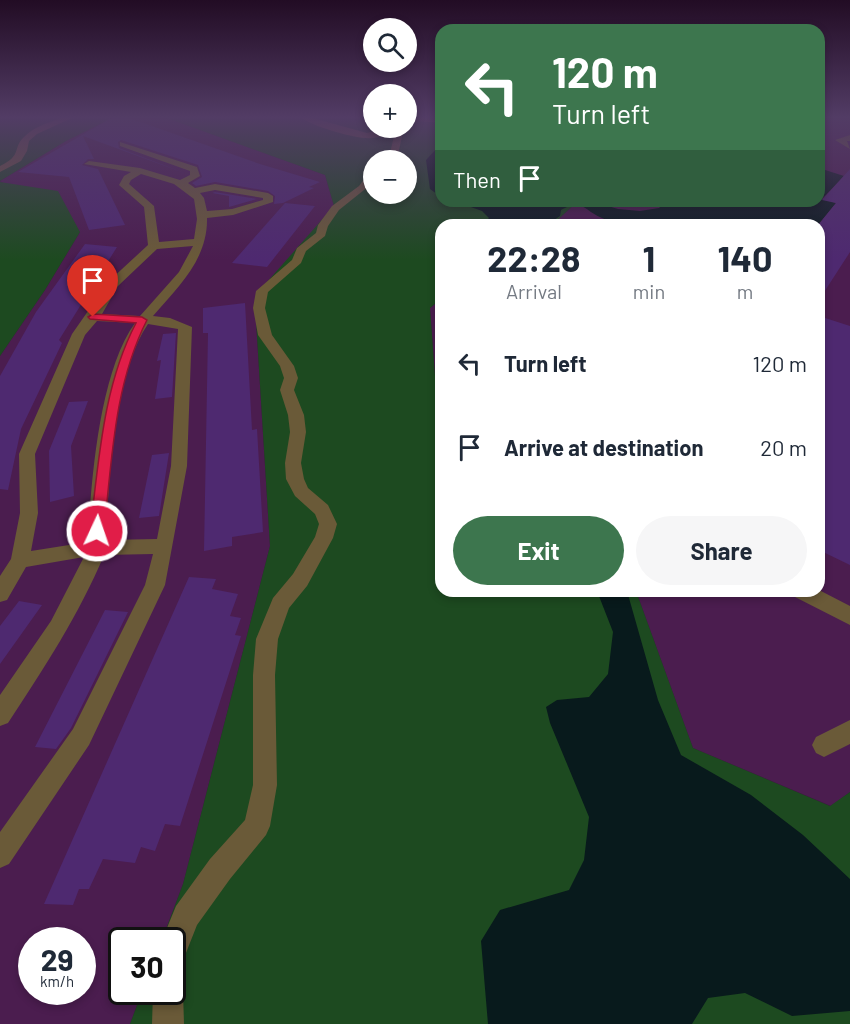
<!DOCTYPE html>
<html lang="en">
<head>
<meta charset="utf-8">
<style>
  :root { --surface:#fff; --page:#f6f6f7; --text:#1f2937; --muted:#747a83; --accent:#3d764e }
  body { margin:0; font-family:Barlow,sans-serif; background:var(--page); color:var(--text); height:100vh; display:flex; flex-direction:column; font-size:22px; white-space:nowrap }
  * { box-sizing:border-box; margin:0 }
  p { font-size:20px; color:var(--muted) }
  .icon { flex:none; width:33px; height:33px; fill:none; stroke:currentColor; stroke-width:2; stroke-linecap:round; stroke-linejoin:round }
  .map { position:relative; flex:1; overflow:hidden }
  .side { position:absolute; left:435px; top:219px; width:390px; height:378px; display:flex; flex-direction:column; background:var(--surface); border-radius:18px; box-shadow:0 3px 9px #0003 }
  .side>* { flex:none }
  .hud { position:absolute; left:435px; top:24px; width:390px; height:183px; border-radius:18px; box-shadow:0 3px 9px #0003; background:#3d764e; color:#fff; overflow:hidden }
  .tools { position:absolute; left:363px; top:18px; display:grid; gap:12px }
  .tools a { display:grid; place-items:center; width:54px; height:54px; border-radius:50%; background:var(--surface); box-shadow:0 3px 9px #0003; font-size:30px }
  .speed { position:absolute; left:18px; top:927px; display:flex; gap:12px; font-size:30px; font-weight:700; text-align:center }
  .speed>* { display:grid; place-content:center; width:78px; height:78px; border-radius:50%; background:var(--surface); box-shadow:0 3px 9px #0003; line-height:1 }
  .speed small { font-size:15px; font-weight:400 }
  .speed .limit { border:3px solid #111; border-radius:9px; background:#fff; color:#111 }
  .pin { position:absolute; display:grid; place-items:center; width:51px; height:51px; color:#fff; margin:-62px -26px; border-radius:50% 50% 50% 0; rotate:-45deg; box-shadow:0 0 6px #0007 }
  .pin .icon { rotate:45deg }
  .me { position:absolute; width:66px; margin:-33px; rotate:3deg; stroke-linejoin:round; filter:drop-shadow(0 0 4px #0008) }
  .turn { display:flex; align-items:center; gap:21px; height:126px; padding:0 18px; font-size:27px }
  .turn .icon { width:78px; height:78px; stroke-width:2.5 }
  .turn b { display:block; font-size:42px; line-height:51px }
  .then { display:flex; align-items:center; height:57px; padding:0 18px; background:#0003; gap:12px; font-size:22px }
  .eta { display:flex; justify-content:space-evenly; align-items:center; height:102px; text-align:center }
  .eta b { font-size:36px; font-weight:700; line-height:42px }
  .button { display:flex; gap:12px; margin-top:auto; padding:12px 18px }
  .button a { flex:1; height:69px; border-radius:36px; background:var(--accent); color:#fff; font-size:24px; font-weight:700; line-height:69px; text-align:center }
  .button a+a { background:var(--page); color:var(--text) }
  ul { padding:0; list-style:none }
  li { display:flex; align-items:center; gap:18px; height:84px; padding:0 18px }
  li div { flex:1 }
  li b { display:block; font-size:22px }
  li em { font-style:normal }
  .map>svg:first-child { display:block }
  .built { fill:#4b1d4f; fill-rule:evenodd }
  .green { fill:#1d4a20; fill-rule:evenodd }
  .water { fill:#081a1c }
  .building { fill:#4e2970 }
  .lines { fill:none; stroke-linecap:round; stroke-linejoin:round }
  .minor { fill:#6a5a38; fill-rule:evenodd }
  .route { fill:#e11d48; stroke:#92132f; stroke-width:1.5 }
</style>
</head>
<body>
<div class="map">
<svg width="850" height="1024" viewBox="0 0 850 1024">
  <rect width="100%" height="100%" fill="#3e1641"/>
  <path class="built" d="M114,117h50l161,58 9,31 -78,115 14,225 -87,338 -21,56h-40v52h20l-12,32h-130v-668l45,-66 35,-58 -80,-51 66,-40zM32,940h50v52h-50z
    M819,117h31v675l-19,14 -138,-58 -57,-157h183v-366h-267l26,-24h241z
    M441,299v119l-3,-2 -8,-108z"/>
  <path class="green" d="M0,117h114l-48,24 -66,40z
    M164,117h209l1,11h32l1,-11h34v84h137l-26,24h-111v74l-11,9 8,108 3,2v173h195l57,157 137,58 20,-14v232h-720l12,-32h30v-52h-10l21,-56 87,-338 -14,-225 11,-39 67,-76 -9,-31zM374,160h32v34h-32z
    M0,182l58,9 22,41 -35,58 -45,66z"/>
  <path class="water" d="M438,147h3v50l-11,-8 -4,-29z
    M822,169l22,7 -22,23 14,4 -18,22h-192c-8,-2 -17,-3 -24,-7 -18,-7 -19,-20 -41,-8l-1,6 -13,9h-65l7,-7 -7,-7 -28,-10h137l27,8 22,2 19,-3 7,-7 41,3 18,-3h94v-31z
    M597,591h30l31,109 23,55 70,40 52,40 47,44v132l-58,5 -47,-23 -37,5 -16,26h-204l-7,-83 19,-31 69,-20 15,-30 5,-43 -39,-94 -4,-16 11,-7 32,-3 19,-23 5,-42z"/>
  <path class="building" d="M113,117h13l134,47 60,18 -11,5 5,1 -31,15 -9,1 1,-8 -7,-5 -53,-9 -19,4 -4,-3 10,-6 -4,-12 -77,-25 -3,2 1,6 68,26 -104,-38 11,23h-6l-6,6 16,4 27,56 -36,5 -20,-53 -51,-5z
    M850,169v83l-31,48v-76l17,-21 -14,-3z
    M212,193l3,-1 42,7 -28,8v-11z
    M285,203l30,3 -48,61 -35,-4z
    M85,244l32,3 -58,93 3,3 -41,86 -13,61 -8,-1v-113l36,-64z
    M245,303l7,127 5,-1 6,103 -31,5v9l-28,5 4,-218h-5v-25z
    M819,316l31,10v239l-31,-15z
    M176,333l-4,64 -17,2 6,-39 -4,1 6,-27z
    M88,401l-17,45 3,50 -24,6 -1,-51 20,-49z
    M169,453l-10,63 -20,2 13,-63z
    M189,577l27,2 -4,10 26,5 -8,22 11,2 -6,17 6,1 -61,190 -15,-2 -10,27 -14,-4 -6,16 -32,-4 -14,30h-10l-6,16 -29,-1z
    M19,601l23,4 -42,59v-38z
    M105,610l23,2 -57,116 -15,21 -21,-2z"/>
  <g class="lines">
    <path class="minor" d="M64,117h10l-37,17 -8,7 -2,10 -6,10 -21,11v-6c23,-11 12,-18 24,-29 10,-11 27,-15 40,-20z
      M300,117h9l58,16 17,-5h9c-5,5 -13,10 -21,10 -14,2 -61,-12 -72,-21z
      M406,117l35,2v4l-35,-3z
      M396,128h8l-6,26 -8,6h-10l10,-7z
      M850,135v6h-3l3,8 -15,-9z
      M120,142l77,25 3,9 -12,7 7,5 20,-4 53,9 5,3v6l-40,13 -26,3c1,41 -28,68 -54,98l17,2 22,9 -5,139 -22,119 -76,160 -80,119 -9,4v-36l73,-103 72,-144 8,-31 -49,1c-25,60 -60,113 -96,168l-8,3v-31l51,-74 33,-64 -58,10 -19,33 -7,2v-26l11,-17 9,-46 -1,-59 53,-120 37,-53 39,-36 -4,-38 -25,-22 5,-9 7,-4 -47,-8 5,-3 51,7 40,12 10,-5v-4l-70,-25zM141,174l33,10 20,15 3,20 -3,20 -35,3 -5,-36 -25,-22 2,-4zM215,190l48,8v2l-31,9 -25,2 -3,-13 -4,-5zM193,246l-14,26 -39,44 -38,-2 16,-28 39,-37zM97,321l38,2c-36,50 -44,159 -47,219l-57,9 7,-38 -3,-59 50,-119zM148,324l30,5 -7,137 -14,73 -50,1c0,-57 8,-169 41,-216z
      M374,166v13l-5,7 -30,24 -11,16 -3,10 -19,15 -5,12 -33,29 -3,16 7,27 22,31 4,12 -4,12 10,25 2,17 -5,31 3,16 4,9 20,17 9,19 -4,14 -26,48 -18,22 -11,31 -3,36 2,110 -7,41 -4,9 -36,44 -33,46 -15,38 -10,4v-27h-10l14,-34 34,-47 35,-39 8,-35v-110l3,-36 17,-41 20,-24 22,-37 4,-13 -4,-10 -20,-18 -9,-17 -1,-16 5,-31 -2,-17 -8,-25 4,-12 -4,-12 -22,-31 -5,-27 3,-17 36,-31 5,-12 19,-15 2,-8 14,-19 27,-20z
      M819,590l31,16v19l-55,-28 -3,-6z
      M850,720v24l-26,13 -8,-4 -4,-8 4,-8z
      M172,979l7,2 4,11 1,32h-32l1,-32h19z"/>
  </g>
  <linearGradient id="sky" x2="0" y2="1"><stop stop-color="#220c24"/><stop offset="0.45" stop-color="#523c65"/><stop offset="1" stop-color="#523c65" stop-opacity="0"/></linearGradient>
  <rect width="850" height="260" fill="url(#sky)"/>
  <path class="route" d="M93,314l49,3 5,3c-33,65 -35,139 -43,211l-7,5 -7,-5c9,-71 13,-145 46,-208l-46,-4 -2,-2z"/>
</svg>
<div class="tools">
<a><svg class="icon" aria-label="search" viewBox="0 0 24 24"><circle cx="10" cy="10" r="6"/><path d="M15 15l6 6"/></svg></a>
<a>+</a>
<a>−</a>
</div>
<div class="speed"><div>29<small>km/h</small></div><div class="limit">30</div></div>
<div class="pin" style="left:93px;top:317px;background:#d93025"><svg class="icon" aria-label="arrive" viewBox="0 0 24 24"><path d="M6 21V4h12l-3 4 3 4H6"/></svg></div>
<svg class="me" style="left:97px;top:531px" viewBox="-20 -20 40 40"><circle r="17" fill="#e11d48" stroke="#fff" stroke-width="3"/><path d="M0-11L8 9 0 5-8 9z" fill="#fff"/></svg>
<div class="hud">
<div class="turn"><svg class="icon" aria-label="left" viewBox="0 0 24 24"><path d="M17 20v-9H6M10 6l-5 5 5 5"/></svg><div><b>120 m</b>Turn left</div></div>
<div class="then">Then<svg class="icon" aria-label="arrive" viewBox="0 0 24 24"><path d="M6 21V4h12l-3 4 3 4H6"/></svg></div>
</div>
<section class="side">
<div class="eta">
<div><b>22:28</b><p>Arrival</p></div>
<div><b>1</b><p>min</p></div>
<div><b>140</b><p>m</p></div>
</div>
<ul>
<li><svg class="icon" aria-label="left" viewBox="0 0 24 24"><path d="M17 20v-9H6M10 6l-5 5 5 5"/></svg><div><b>Turn left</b></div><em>120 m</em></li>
<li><svg class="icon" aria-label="arrive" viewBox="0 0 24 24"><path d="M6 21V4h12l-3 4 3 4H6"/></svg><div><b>Arrive at destination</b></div><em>20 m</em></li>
</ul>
<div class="button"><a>Exit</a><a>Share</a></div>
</section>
</div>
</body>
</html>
